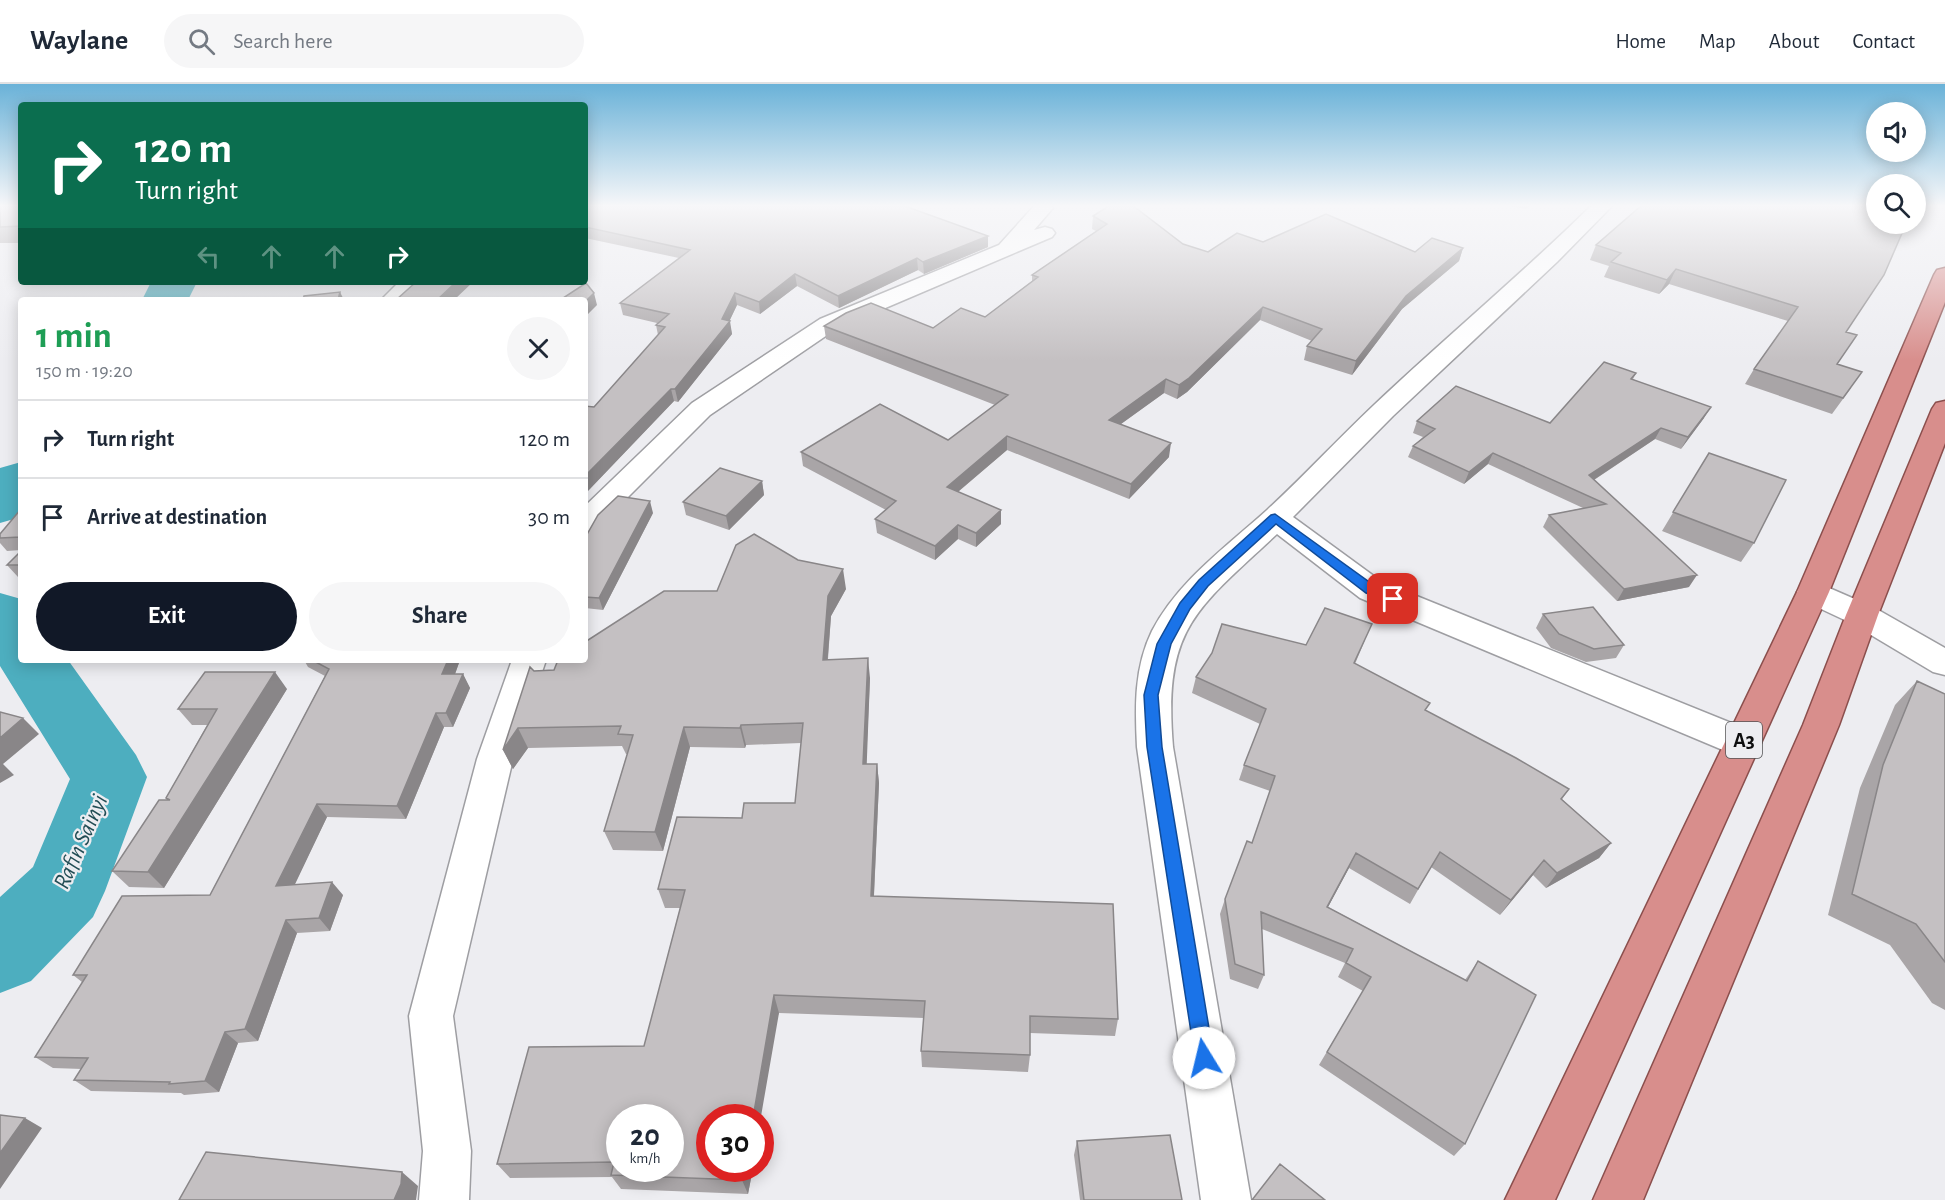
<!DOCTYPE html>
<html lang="en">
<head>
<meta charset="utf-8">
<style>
  :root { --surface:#fff; --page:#f6f6f7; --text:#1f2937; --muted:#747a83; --line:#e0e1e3; --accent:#111827 }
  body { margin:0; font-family:"Alegreya Sans",sans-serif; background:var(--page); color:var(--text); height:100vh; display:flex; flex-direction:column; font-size:22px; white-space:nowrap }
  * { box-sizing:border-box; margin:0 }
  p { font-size:20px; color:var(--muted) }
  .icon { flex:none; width:33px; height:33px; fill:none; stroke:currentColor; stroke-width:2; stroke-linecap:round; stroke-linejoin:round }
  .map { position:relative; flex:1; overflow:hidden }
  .panel { position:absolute; left:18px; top:213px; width:570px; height:366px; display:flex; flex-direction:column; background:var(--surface); border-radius:6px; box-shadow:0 3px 15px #0003 }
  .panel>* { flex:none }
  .hud { position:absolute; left:18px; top:18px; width:570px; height:183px; border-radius:6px; box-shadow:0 3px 15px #0003; background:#0b6e4f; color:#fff; overflow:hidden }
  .buttons { position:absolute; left:1866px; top:18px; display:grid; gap:12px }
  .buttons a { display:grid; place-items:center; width:60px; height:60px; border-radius:50%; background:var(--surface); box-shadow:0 3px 15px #0003; font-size:30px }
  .speed { position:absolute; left:606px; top:1020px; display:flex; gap:12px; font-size:30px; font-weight:700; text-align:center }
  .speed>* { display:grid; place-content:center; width:78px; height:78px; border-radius:50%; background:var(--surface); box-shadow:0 3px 15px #0003; line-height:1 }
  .speed small { font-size:15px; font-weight:400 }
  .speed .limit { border:9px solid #d22; background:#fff; color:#111 }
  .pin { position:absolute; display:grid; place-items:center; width:51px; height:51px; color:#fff; margin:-26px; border-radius:12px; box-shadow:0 3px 9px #0006 }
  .me { position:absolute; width:66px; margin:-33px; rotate:351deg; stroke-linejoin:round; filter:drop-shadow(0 0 4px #0008) }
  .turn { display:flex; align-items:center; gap:21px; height:126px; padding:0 18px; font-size:27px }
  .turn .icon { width:78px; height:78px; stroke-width:2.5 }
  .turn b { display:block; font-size:42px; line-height:51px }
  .lanes { display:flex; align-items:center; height:57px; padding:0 18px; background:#0003; justify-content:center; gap:30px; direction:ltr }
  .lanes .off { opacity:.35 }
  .round { display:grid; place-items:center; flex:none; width:63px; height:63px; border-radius:32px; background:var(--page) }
  .headline { display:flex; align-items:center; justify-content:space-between; height:102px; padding:0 18px }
  h1 { font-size:36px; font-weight:700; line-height:45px; color:#1e9e55 }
  .primary-button { display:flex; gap:12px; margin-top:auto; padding:12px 18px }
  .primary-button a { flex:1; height:69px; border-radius:36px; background:var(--accent); color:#fff; font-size:24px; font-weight:700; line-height:69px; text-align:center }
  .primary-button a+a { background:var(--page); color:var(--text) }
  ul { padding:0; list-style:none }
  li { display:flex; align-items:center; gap:18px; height:78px; padding:0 18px; border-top:2px solid var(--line) }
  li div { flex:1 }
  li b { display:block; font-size:22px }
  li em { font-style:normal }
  header { display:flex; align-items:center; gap:36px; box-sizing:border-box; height:84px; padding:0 30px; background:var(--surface); border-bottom:2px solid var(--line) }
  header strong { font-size:28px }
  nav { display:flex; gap:33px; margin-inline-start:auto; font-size:21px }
  .search { width:420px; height:54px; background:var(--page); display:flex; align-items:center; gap:15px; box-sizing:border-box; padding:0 21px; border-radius:33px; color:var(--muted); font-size:22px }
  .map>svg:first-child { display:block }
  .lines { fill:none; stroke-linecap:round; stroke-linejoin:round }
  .river { fill:#4daebf; fill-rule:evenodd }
  .minor-casing { stroke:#9e9ea2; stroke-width:3 }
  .trunk-casing { stroke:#8b4f4d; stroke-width:3 }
  .minor { fill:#fff; fill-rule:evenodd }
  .trunk { fill:#d88e8c; fill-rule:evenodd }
  .wall { fill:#a9a5a7 }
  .shaded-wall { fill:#898688 }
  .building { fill:#c4c0c2; stroke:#898688; stroke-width:1.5; fill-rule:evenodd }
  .route { fill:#1a73e8; stroke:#114b97; stroke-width:1.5 }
  .labels { text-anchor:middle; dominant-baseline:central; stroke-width:4.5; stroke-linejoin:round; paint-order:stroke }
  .shield { fill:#ededf1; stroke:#515153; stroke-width:1.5 }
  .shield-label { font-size:21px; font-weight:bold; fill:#0e0e0f }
  .water-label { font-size:24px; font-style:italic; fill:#224d55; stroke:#ededf1 }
</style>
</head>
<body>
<header>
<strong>Waylane</strong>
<div class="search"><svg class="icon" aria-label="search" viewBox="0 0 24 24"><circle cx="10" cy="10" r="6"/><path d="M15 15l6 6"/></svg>Search here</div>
<nav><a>Home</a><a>Map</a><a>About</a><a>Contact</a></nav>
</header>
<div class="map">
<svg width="1945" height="1116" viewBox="0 0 1945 1116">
  <rect width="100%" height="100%" fill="#ededf1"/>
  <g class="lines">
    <path class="river" d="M151,198h46l-9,18h-46z
      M21,378v55l-21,6v-55z
      M0,509l21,6v61h47l68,95 11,22 -42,114 -12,26 -62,64 -31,12v-96l33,-30 37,-88 -70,-113z"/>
    <g class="minor-casing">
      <path id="minor" d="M1035,121h16l2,3 -19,22 11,-3 7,2 3,4 -3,4 -216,92 -126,86 -115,115 -10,2v-26l107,-103 128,-84 179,-74z
        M1592,121h21l-56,57 -164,154 -100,101 89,65 374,151 5,10 -5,10 -13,4 -13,-4 -370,-155 -83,-64c-81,76 -114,93 -104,213l78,453h-50l-64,-453c-2,-40 -3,-79 15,-116 26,-50 74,-84 115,-121 37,-34 71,-71 107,-105 72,-68 148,-131 218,-200z
        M399,198h24l-18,18h-24z
        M1813,497l60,26 72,41v27l-12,-3 -82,-49 -49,-23 -5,-8 5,-8z
        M512,576h34l-33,99 -60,257 18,135 -2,49h-50l4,-49 -14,-135 68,-257z"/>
    </g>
    <g class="trunk-casing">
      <path id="trunk" d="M1945,184v34l-116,290 -274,608h-50l292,-608 137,-317 3,-5z
        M1945,317v42l-67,172 -39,110 -196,475h-50l210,-475 43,-110 86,-206 4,-6z"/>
    </g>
    <use href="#minor" class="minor"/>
    <use href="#trunk" class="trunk"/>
  </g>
  <path class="wall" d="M0,121h21v38h-21z
    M585,121l403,42 -64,27 -6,-4 -79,38 -42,-22 -37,28 -23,-9 -8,16 3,13 -54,68 -4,-1 -88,92h-1v-87l9,1 64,-72 -2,-10 1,-2 -34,-8 -3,-12 59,-45 -94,-20z
    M1505,121h25l-4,4z
    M1642,121l204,127 -8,32 13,24 -19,26 -87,-30 9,-15 34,-48 -119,-37 -10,10 -55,-17 5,-11 -19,-6 6,-15z
    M1093,132l115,36 55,-10 152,10 48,-4 -4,13 -57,48 -50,66 -48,-15 3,-14 5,-5 -52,-21 -73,72 -10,7 -13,-6 -43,31 48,33 -40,42 -122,-49 -49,42 43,18v14l-25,23 -18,-8 -23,21 -58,-27 -2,-14 11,-9 -83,-44 -2,-14 147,-12 47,-35 -169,-66 -2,-13 109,2 52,-11 47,-36v-6l64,-44 -4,-2z
    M1636,289l-3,6 71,39 -23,31 -26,-10 -61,41 95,107 -72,14 -74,-74 6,-12 34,-7 -95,-44 -24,20 -56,-27 5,-11 10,-9 -10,-4 4,-12 133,2z
    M1709,369l45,90 -13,19 -79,-31z
    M762,397l2,14 -35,35 -43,-15 -3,-13z
    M21,425v41l-14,1 -7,-8v-9z
    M653,429l-50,97 -18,-2v-70z
    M21,467v26h-3l-11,-12z
    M846,505l-15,27 -3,43 42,19 -4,86h11l2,19 -5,113 244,123 -3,17 -85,-3v22l-2,17 -106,-5 -1,-16 3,-33 -145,-5 -69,155h43l-5,26 -127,-5 -9,-12 -102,1 -13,-14 147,-118 36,-138h-15l-7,-19 84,-71 53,-15 6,-60 -55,2 -1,3 -55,-1 -27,104 -50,-1 -9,-19 23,-77h-1l-4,-8 -94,2 -15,21 -10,-19 31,-79 20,-1 163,-79z
    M1543,530l81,31 -8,13 -30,4 -35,-14 -15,-20z
    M1365,556l-10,24 71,47 143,78 -7,10 49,44 -12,15 -53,30 -13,-13 -33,40 -69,-48 -21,37 -61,-36 -21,39 137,73 13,-19 -13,183 -11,12 -135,-91 44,-74 -25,-14 7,-14 -83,-34 2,46 -6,14 -28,-10 -10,-65 5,-15 27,-56 18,-52 -31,-11 5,-15 16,-41 -68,-31 4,-16 110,-32z
    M304,576h156l-5,14h8l7,14 -17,39h-9l-38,92 -79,-2 -33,68 49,10 -13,36 -33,2 -39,108 -20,2 -19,49 -35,3 -3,-2 -90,-2 -17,-11 8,-11 -29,-1 -18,-11 47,-75 -9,-7 137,-80 115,-219 -17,-9z
    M1917,597l28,13v316l-13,-7 -42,-58 -62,-30 32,-127 35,-83z
    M287,605l-123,199 -35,-1 -17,-16 56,-71 -2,-2 41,-73h-15l-14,-16z
    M1077,1057l105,59h-102l-6,-45z"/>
  <path class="shaded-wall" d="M988,152v11l-64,27 -1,-12z
    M1463,164l-4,13 -57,48 -50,66 4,-14 50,-65z
    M917,174l1,12 -79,38 -1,-12z
    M1676,185l-7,15 -10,10 8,-14z
    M795,190l2,12 -37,28 -1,-12z
    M456,198h17l-19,18h-17z
    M340,208l4,8h-6z
    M594,209l3,12 -12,12v-15z
    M735,209l2,12 -8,17 1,-1 2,13 -54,68 -3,-13 47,-70z
    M1263,223l-3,13 -73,72 -10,7 2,-14z
    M1166,295l-2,14 -57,41 2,-14z
    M671,305l3,12 -88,92 -1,-17z
    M1711,323l-7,11 -23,31 7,-12z
    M1661,344l-6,11 -72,48 6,-12z
    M1007,352v14l-60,51v-14z
    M1171,359l-2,14 -40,42 2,-15z
    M1493,369l-5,11 -24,20 5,-12z
    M762,397l2,14 -35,35 -3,-14z
    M650,417l3,12 -50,97 -4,-12z
    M1001,426v14l-25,23v-14z
    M958,441v14l-23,21v-14z
    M843,485l3,20 -15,27 -5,64 -3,-20 5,-64z
    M1697,491l-8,12 -72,14 7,-12z
    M868,574l2,20 -4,105 -3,-19z
    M448,576h12l-10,28 -8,-14z
    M275,588l12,17 -123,199 -16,-16z
    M463,590l7,14 -17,39 -7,-14z
    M436,629l8,14 -38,92 -9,-13z
    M23,634l16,16 -36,30 11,11 -14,8v-45z
    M741,641l5,20 -1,3 -5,-20z
    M684,643l6,20 -27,104 -8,-19z
    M518,644l10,20 -15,21 -10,-19z
    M877,680l2,19 -6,131 -2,-18z
    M317,720l10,13 -39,82 -12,-13z
    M1611,759l-12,15 -53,30 11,-15z
    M1356,769l-7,15 -29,54 7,-15z
    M1544,776l-11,15 -33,40 11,-15z
    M332,798l11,13 -13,36 -11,-13z
    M286,836l11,13 -39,108 -13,-12z
    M774,911l5,18 -19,109v-4h-7z
    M225,948l13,11 -19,49 -14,-11z
    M25,1034l17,10 -42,61v-36z
    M744,1084h9l-5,26 -6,-14z
    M402,1088l16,14 -2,14h-22z"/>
  <path class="building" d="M0,121h21v21l-21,1z
    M585,121h317l86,31 -65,26 -6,-4 -79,38 -43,-22 -36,28 -24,-9 -13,26 8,2 -55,68h-4l-86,87v-70l9,1 71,-80 -9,-2 13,-11 -49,-11 70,-53 -105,-23z
    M1110,121h22l51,39 25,8 29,-19 26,9 63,-28 89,38 17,-14 31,10 -57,48 -50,65 -49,-15 15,-17 -59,-22 -74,71 -10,7 -13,-6 -57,41 62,23 -40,41 -124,-48 -60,51 54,23 -25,23 -18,-8 -23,21 -60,-27 21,-18 -95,-49 79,-48 68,36 60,-45 -184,-69 22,-13 25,-10 62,25 28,-20 24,9 53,-40 -6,-2 75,-51 -14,-8z
    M1642,121h234v19h30l-22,51 -38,57 11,3 -20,29 25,8 -19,26 -89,-29 44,-62 -122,-38 -9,11 -56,-18 10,-9 -25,-8z
    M416,198h40l-19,18h-41z
    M586,199l8,10 -9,9v-2h-25z
    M340,208l-2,8h-35l1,-4z
    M1604,278l32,11 -5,6 80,28 -23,30 -27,-9 -72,47 108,100 -73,14 -75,-74 57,-11 -113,-51 -24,19 -56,-26 22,-17 -18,-8 39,-35 94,37z
    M1709,369l77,27 -32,63 -81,-31z
    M720,384l42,13 -36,35 -43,-14z
    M618,412l32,5 -51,97 -14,-1v-59l13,-23z
    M21,425v28l-21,1v-4z
    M754,450l44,26 45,9 -15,27 -5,64 45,-2 -5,106h14l-6,132 242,8 5,115 -88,-3v39l-109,-4 4,-50 -151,-6 -21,123h-43v50h34l-2,12 -131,-5 3,-13 -117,2 32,-117 115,-1 41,-156 -27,-1 19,-72 65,1 2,-15h51l8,-80 -62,2 -1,3 -56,-1 -29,105 -51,-1 29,-96 -15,-1 3,-8 -103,2 -15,22 27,-83 4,4 20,-1 4,-10h27v-18l79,-51h53l19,-46zM620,1034h50v50h-50z
    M21,467v14h-14z
    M1593,523l31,38 -30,4 -35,-15 -16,-20z
    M1325,524l47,16 -18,39 76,40 -5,7 91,48 53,31 -8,10 50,44 -54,30 -13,-13 -33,40 -71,-48 -22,37 -62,-36 -29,54 140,74 11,-20 58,34 -71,149 -138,-92 44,-75 -25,-14 7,-14 -92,-37 3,63 -29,-11 -10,-65 22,-58 5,2 23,-67 -31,-11 22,-56 -70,-32 16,-24 10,-29 84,21z
    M312,576h136l-6,14h21l-17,39h-10l-39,93 -80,-2 -41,82 56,-4 -13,36 -33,2 -41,109 -20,3 -20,49 -36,3 1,-2 -96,-2 14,-22 -53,-1 52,-82h-14l49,-79 88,-1 119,-226z
    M205,588h70l-127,200 -36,-1 47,-71h11l-4,-2 51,-89h-39z
    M1917,597l28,13v268l-29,-38 -64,-30 31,-129z
    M0,628l23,6 -23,20z
    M0,1031l25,3 -25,35z
    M1170,1051l12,65h-98l-7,-59z
    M206,1068l196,20 -1,12 -7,16h-215z
    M1280,1080l45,36h-73z"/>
  <linearGradient id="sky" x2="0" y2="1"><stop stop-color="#6ab2d8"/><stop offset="0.44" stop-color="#f7f7f9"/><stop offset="1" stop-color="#f7f7f9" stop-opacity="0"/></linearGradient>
  <rect width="1945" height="277" fill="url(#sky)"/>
  <path class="route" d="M1275,430l100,72 22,9 2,4 -6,4 -27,-10 -90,-69 -68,62 -18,23 -19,35 -13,51 4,52 52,311 -3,7 -7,3 -6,-3 -3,-7 -48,-311 -3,-52 13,-51 23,-41 19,-23 72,-65z"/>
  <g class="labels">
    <rect class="shield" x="1726" y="638" width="36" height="36" rx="4.5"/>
    <g class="shield-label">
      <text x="1744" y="656">A3</text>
    </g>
    <g class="water-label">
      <text transform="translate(81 758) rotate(-66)">Rafin Sainyi</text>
    </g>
  </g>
</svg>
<div class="buttons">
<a><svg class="icon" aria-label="sound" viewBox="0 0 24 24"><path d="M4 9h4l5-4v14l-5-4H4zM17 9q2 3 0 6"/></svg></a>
<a><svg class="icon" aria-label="search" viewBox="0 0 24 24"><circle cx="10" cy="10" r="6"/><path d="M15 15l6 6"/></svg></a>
</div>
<div class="speed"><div>20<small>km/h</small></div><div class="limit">30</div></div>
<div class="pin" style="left:1393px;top:515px;background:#d93025"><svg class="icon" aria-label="arrive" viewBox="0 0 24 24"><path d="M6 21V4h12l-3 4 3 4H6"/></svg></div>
<svg class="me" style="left:1204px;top:974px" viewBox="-20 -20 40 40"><circle r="19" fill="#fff"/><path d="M0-13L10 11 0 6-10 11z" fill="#1a73e8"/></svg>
<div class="hud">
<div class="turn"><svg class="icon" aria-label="right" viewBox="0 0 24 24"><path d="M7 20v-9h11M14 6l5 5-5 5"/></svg><div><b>120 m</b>Turn right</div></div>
<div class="lanes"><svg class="icon off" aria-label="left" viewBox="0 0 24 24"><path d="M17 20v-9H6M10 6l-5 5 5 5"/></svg><svg class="icon off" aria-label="ahead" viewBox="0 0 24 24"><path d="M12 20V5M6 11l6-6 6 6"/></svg><svg class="icon off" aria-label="ahead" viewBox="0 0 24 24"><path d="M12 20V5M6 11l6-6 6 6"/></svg><svg class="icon" aria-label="right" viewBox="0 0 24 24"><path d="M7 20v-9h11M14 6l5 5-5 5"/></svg></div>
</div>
<section class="panel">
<div class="headline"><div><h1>1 min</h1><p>150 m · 19:20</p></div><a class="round"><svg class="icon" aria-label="close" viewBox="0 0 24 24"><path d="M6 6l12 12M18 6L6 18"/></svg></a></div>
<ul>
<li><svg class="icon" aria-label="right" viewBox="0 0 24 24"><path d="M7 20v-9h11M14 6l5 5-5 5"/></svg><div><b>Turn right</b></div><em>120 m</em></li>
<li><svg class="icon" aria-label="arrive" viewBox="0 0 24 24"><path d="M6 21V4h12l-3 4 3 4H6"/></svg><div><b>Arrive at destination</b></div><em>30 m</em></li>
</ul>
<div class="primary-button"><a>Exit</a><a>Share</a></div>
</section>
</div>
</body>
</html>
